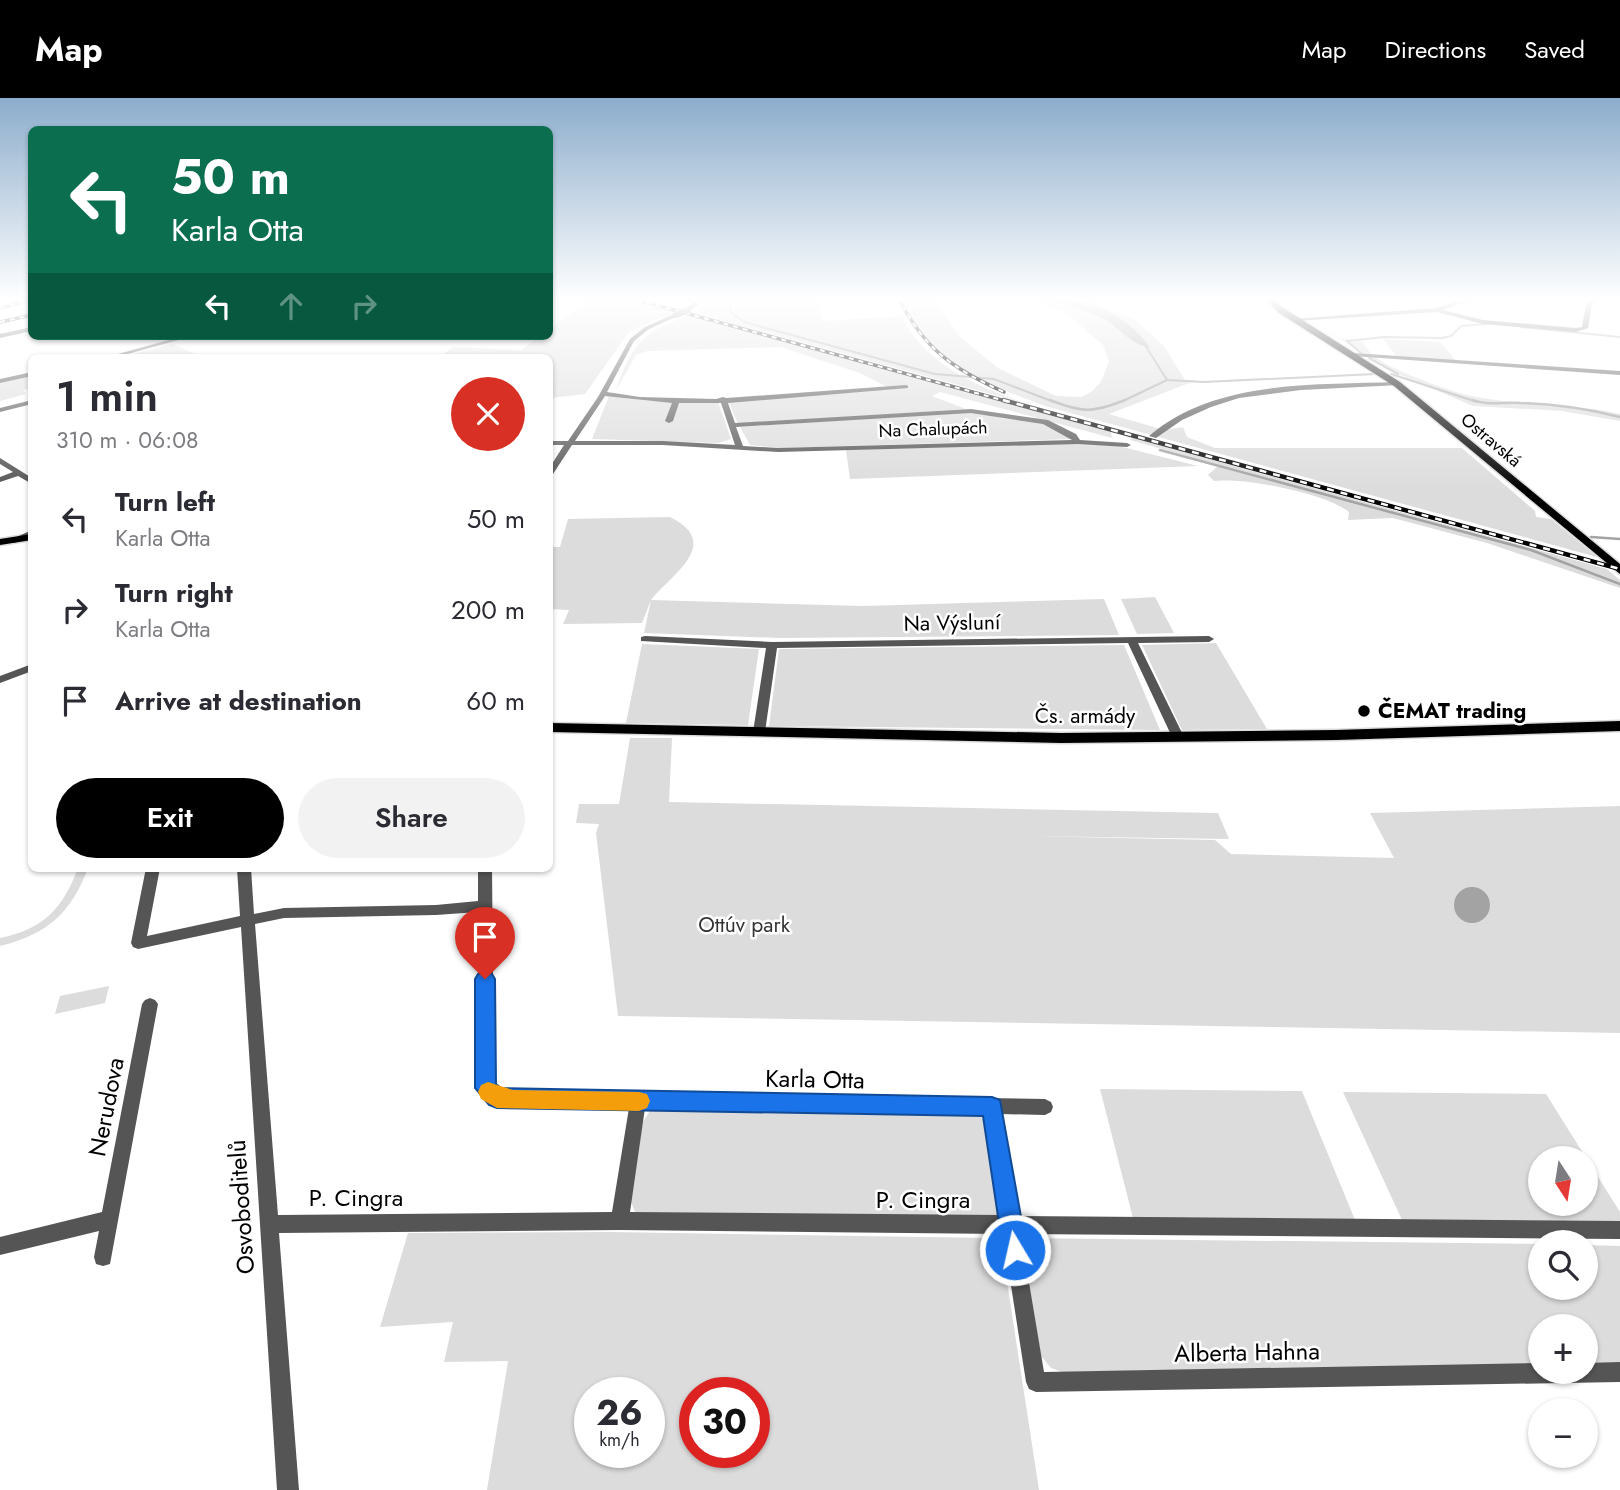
<!DOCTYPE html>
<html lang="en">
<head>
<meta charset="utf-8">
<style>
  :root { --surface:#fff; --page:#f2f2f3; --text:#2b2b33; --muted:#7c7c81; --accent:#000 }
  body { margin:0; font-family:Jost,sans-serif; background:var(--page); color:var(--text); height:100vh; display:flex; flex-direction:column; font-size:26px; white-space:nowrap }
  * { box-sizing:border-box; margin:0 }
  p { font-size:23px; color:var(--muted) }
  .icon { flex:none; width:38px; height:38px; fill:none; stroke:currentColor; stroke-width:2; stroke-linecap:round; stroke-linejoin:round }
  .map { position:relative; flex:1; overflow:hidden }
  .sheet { position:absolute; left:28px; top:256px; width:525px; height:518px; display:flex; flex-direction:column; background:var(--surface); border-radius:10px; box-shadow:0 2px 5px #0004 }
  .sheet>* { flex:none }
  .hud { position:absolute; left:28px; top:28px; width:525px; height:214px; border-radius:10px; box-shadow:0 2px 5px #0004; background:#0b6e4f; color:#fff; overflow:hidden }
  .needle { width:46px; rotate:168deg }
  .fabs { position:absolute; left:1528px; top:1048px; display:grid; gap:14px }
  .fabs a { display:grid; place-items:center; width:70px; height:70px; border-radius:50%; background:var(--surface); box-shadow:0 2px 5px #0004; font-size:35px }
  .speed { position:absolute; left:574px; top:1279px; display:flex; gap:14px; font-size:35px; font-weight:700; text-align:center }
  .speed>* { display:grid; place-content:center; width:91px; height:91px; border-radius:50%; background:var(--surface); box-shadow:0 2px 5px #0004; line-height:1 }
  .speed small { font-size:18px; font-weight:400 }
  .speed .limit { border:10px solid #d22; background:#fff; color:#111 }
  .pin { position:absolute; display:grid; place-items:center; width:60px; height:60px; color:#fff; margin:-72px -30px; border-radius:50% 50% 50% 0; rotate:-45deg; box-shadow:0 0 7px #0007 }
  .pin .icon { rotate:45deg }
  .me { position:absolute; width:77px; margin:-38px; rotate:351deg; stroke-linejoin:round; filter:drop-shadow(0 0 5px #0008) }
  .turn { display:flex; align-items:center; gap:24px; height:147px; padding:0 28px; font-size:32px }
  .turn .icon { width:91px; height:91px; stroke-width:2.5 }
  .turn b { display:block; font-size:49px; line-height:60px }
  .lanes { display:flex; align-items:center; height:66px; padding:0 28px; background:#0003; justify-content:center; gap:35px; direction:ltr }
  .lanes .off { opacity:.35 }
  .round { display:grid; place-items:center; flex:none; width:74px; height:74px; border-radius:37px; background:var(--page) }
  .summary { display:flex; align-items:center; justify-content:space-between; height:119px; padding:0 28px }
  h1 { font-size:42px; font-weight:600; line-height:52px }
  .primary-button { display:flex; gap:14px; margin-top:auto; padding:14px 28px }
  .primary-button a { flex:1; height:80px; border-radius:42px; background:var(--accent); color:#fff; font-size:28px; font-weight:600; line-height:80px; text-align:center }
  .primary-button a+a { background:var(--page); color:var(--text) }
  ul { padding:0; list-style:none }
  li { display:flex; align-items:center; gap:21px; height:91px; padding:0 28px }
  li div { flex:1 }
  li b { display:block; font-size:26px }
  li em { font-style:normal }
  header { display:flex; align-items:center; gap:42px; box-sizing:border-box; height:98px; padding:0 35px; background:var(--accent); color:#fff }
  header strong { font-size:33px }
  nav { display:flex; gap:38px; margin-inline-start:auto; font-size:24px }
  .map>svg:first-child { display:block }
  .green { fill:#dcdcdc; fill-rule:evenodd }
  .water { fill:#a3a3a3 }
  .lines { fill:none; stroke-linecap:round; stroke-linejoin:round }
  .stream-far1 { stroke:#a3a3a3; stroke-width:2 }
  .stream { stroke:#a3a3a3; stroke-width:2.5 }
  .major-casing { stroke:#dbdbdb; stroke-width:3 }
  .minor { fill:#555; fill-rule:evenodd }
  .major { fill:#000; fill-rule:evenodd }
  .rail-far1-casing { stroke:#000; stroke-width:3.5 }
  .rail-casing { stroke:#000; stroke-width:4.5 }
  .rail-far1 { stroke:#fff; stroke-width:2; stroke-dasharray:5; stroke-linecap:butt }
  .rail { stroke:#fff; stroke-width:2.5; stroke-dasharray:7; stroke-linecap:butt }
  .minor-bridge { stroke:#555; stroke-width:6 }
  .route { fill:#1a73e8; stroke:#114b97; stroke-width:2 }
  .slow { fill:#f59e0b }
  .poi-dot { fill:#000; stroke:#fff; stroke-width:2.5 }
  .labels { text-anchor:middle; dominant-baseline:central; stroke-width:5; stroke-linejoin:round; paint-order:stroke }
  .far-street-label { font-size:18px; fill:#000; stroke:#fff }
  .street-label { font-size:21px; fill:#000; stroke:#fff }
  .poi-label { font-size:21px; font-weight:bold; fill:#000; stroke:#fff; text-anchor:start }
  .park-label { font-size:21px; fill:#333; stroke:#fff }
  .near-street-label { font-size:24px; fill:#000; stroke:#fff }
</style>
</head>
<body>
<header>
<strong>Map</strong>
<nav><a>Map</a><a>Directions</a><a>Saved</a></nav>
</header>
<div class="map">
<svg width="1620" height="1392" viewBox="0 0 1620 1392">
  <rect width="100%" height="100%" fill="#fff"/>
  <path class="green" d="M580,199h40l54,15 -45,20 -44,62 -35,4v-41h-110l13,-10 68,3 19,-14h10v-7l38,-29z
    M693,199l121,1 10,23 78,-5c22,48 75,70 122,87l-329,-90 10,-8z
    M902,199h31l27,40 38,31 58,28 25,1 10,-5 10,-10 8,-21 -6,-16 -40,-34 -45,-14c28,0 67,8 91,25 14,10 22,23 40,26 -18,-34 -60,-44 -95,-51h38l14,11 29,12 28,25 22,35h12l-88,34 55,16 19,-3 4,10 28,11h247l73,63 1,6 15,2 46,38 -552,-151c-42,-16 -94,-33 -122,-70 -9,-12 -14,-26 -21,-39z
    M688,218l423,116 1,6 -172,-46 -8,4 34,13 -228,15 -10,-24 163,-11 -31,-16 -79,-26 -134,4 -11,4 -20,35c15,-45 27,-59 72,-74z
    M1310,221l30,19 23,4c8,16 25,23 42,31 22,9 46,19 71,24 48,9 96,6 144,17v7l-58,-10 -89,-5 -89,-38z
    M1383,241l57,3 16,19 -59,-4z
    M172,246l31,13h-84h2z
    M31,278v12l-8,2 3,4 -26,7v-18z
    M609,298l42,5 67,1 13,37 -12,4 -127,-4z
    M975,314l30,7 33,2 36,18 -294,9 -30,-3 -10,-18z
    M1133,340l474,131 13,11v8l-133,-45 -94,-25 -45,2 1,-8c-23,-19 -106,-35 -135,-31l-6,-6 11,-10 -89,-25z
    M1065,345l50,2 83,21 -348,13 -4,-29z
    M670,419c55,27 -2,60 -19,83l212,6 241,-7 15,36 -339,3 -136,-5 7,-33 -9,23 -79,1 6,-14 -19,-1v-62h10l8,-28z
    M1155,499l19,36 -37,1 -16,-35z
    M1216,545l51,86 -85,1 -40,-85z
    M642,546l117,5 -11,76 -122,-2z
    M1124,547l36,85 -391,-4 10,-77z
    M630,640h42l-3,64 549,11 11,26 -203,-3 189,4 16,14 163,4 -24,-45 250,-7v227l-1002,-17 -22,-183 3,-9 -23,-1 3,-19h40z
    M78,770h10c-17,45 -40,66 -88,78v-8c44,-9 63,-30 78,-70z
    M109,888l-4,17 -50,11 5,-18z
    M1100,991l202,2 53,129 -222,-2z
    M1343,994l203,2 74,118v10l-218,-2zM1540,1060h46v46h-46z
    M651,1011l328,6 7,7 14,93 -363,1 -7,-16 13,-78z
    M610,1134l380,6 12,11 37,241h-552l21,-129 -64,1 9,-40 -73,5 28,-94zM590,1295h59v59h-59zM695,1295h59v59h-59z
    M1022,1140l518,6v44h46v-43l34,1v117h-34v-37h-46v38l-478,8 -11,-4 -10,-12z"/>
  <path class="water" d="M1038,199c41,0 89,14 112,51 -23,-4 -32,-24 -52,-32 -19,-8 -40,-12 -60,-19z
    M1454 807a18 18 0 1 1 36 0a18 18 0 1 1-36 0Z"/>
  <g class="lines">
    <path class="stream-far1" d="M731,199l-1,15 14,10 191,52 59,5 60,23
      M1617,199l3,1
      M1521,229l99,10
      M1145,247l22,35
      M1363,257l-16,-14 37,-4 58,1 9,-2 10,-10 25,-2
      M1369,260l29,16
      M1391,276l86,28
      M1121,304l46,-22 36,2 172,-8"/>
    <path class="stream" d="M1050,302c33,13 42,13 75,0
      M1472,302c17,6 31,2 49,3 33,1 67,6 99,14
      M1160,352l371,100 89,34
      M1591,439l29,2"/>
    <g class="major-casing">
      <path id="major" d="M1263,199h7l15,12 115,73 220,182v10l-226,-188 -115,-73z
        M32,436v6l-32,5v-6z
        M1620,623v10l-284,9 -275,3 -511,-11v-9l511,10 275,-3z"/>
    </g>
    <path class="minor" d="M682,199h7l10,7 -9,7h-4v-2l6,-5z
      M1471,199h9l-37,13 40,10 93,8 6,-1 4,-23 8,-7h6l-8,8 -4,23 -12,4 -93,-8 -46,-12 -142,9 -3,-2 144,-11z
      M676,215l2,3 -29,13 -15,12 -27,51 33,5 76,2 7,-2 3,1 180,-13 2,1v2l-180,15 7,20 236,-14 77,11 28,14 4,6 47,3 4,2 -4,2 -49,-3 -300,8 -115,-7h-91l-19,29h-3v-7l14,-22h-14v-4h18l30,-44 32,-58 15,-12zM605,298l67,7 -7,18 4,2 4,-2 6,-18h42l14,42 -72,-4h-88zM971,315l72,11 29,16 -294,8 -35,-2 -7,-19z
      M32,229v4l-32,7v-4z
      M183,238h10l-76,21h-10z
      M1354,255l266,18v4l-268,-19z
      M32,274v4l-32,7v-4z
      M1397,284l3,2 -1,1 -98,5 -62,8 -28,9 -29,13 -26,18 -7,-2c66,-57 167,-51 248,-54z
      M32,302v4l-32,8v-4z
      M0,360l32,20v6l-14,-8 -18,6v-5l13,-5 -13,-8z
      M32,432v5l-18,8 -4,-3z
      M645,538l127,6 437,-6 5,3 -5,3 -71,1 46,94 -6,4 -6,-4 -44,-94 -351,5 -12,84 -6,4 -6,-4 13,-84 -125,-7v-4z
      M32,566v7l-32,12v-7z
      M146,770h14l-13,68 93,-20 -3,-48h14l3,46 30,-6 152,-3 42,-4v-33h14l2,217 6,6 545,8 6,3 2,5 -2,5 -6,3 -44,-1 17,102 602,5v18l-599,-5 23,138 496,-9v9h46v-9l34,-1v20l-584,10 -7,-3 -3,-7 -23,-148 -383,-4 -341,3 20,257h-22l-36,-563 -103,22 -5,-2 -2,-4zM478,814v176c4,8 11,14 19,17l132,3 -17,104 -334,3 -23,-291 29,-6 152,-3zM645,1010l340,6 15,101 -370,-3z
      M150,900l5,2 3,4 -48,260 -7,2 -7,-2 -2,-7 5,-26 -99,24v-18l102,-25 40,-208 3,-4z"/>
    <use href="#major" class="major"/>
    <g class="rail-far1-casing">
      <path id="rail-far1" d="M627,199l382,105
        M898,199c26,52 55,72 106,95
        M0,210l32,-9
        M0,224l32,-7"/>
    </g>
    <g class="rail-casing">
      <path id="rail" d="M1003,302l617,169"/>
    </g>
    <use href="#rail-far1" class="rail-far1"/>
    <use href="#rail" class="rail"/>
    <path class="minor-bridge" d="M676,217l12,-5"/>
  </g>
  <linearGradient id="sky" x2="0" y2="1"><stop stop-color="#8cadcc"/><stop offset="0.51" stop-color="#fff"/><stop offset="1" stop-color="#fff" stop-opacity="0"/></linearGradient>
  <rect width="1620" height="394" fill="url(#sky)"/>
  <path class="route" d="M485,873l7,3 3,5 1,105 5,4 491,9 8,3 27,150 -4,9 -8,3 -9,-3 -3,-9 -20,-134 -486,-8 -8,-3 -14,-17v-109l3,-5z"/>
  <path class="slow" d="M488,984l25,8 126,2 8,2 3,7 -3,7 -8,3 -142,-3 -16,-9 -3,-7 3,-7z"/>
  <circle class="poi-dot" cx="1364" cy="613" r="7"/>
  <g class="labels">
    <g class="far-street-label">
      <text transform="translate(933 331) rotate(-2)">Na Chalupách</text>
      <text transform="translate(1491 342) rotate(40)">Ostravská</text>
    </g>
    <g class="street-label">
      <text transform="translate(952 525) rotate(-1)">Na Výsluní</text>
      <text x="1085" y="618">Čs. armády</text>
    </g>
    <g class="poi-label">
      <text x="1378" y="613">ČEMAT trading</text>
    </g>
    <g class="park-label">
      <text x="744" y="827">Ottúv park</text>
    </g>
    <g class="near-street-label">
      <text transform="translate(815 981) rotate(1)">Karla Otta</text>
      <text transform="translate(106 1009) rotate(-79)">Nerudova</text>
      <text x="356" y="1099">P. Cingra</text>
      <text x="923" y="1101">P. Cingra</text>
      <text transform="translate(241 1109) rotate(-94)">Osvoboditelů</text>
      <text transform="translate(1247 1254) rotate(-1)">Alberta Hahna</text>
    </g>
  </g>
</svg>
<div class="fabs">
<a><svg class="needle" viewBox="-14 -14 28 28"><path d="M0-13l5 13h-10z" fill="#e53935"/><path d="M0 13l5-13h-10z" fill="#7c7c81"/></svg></a>
<a><svg class="icon" aria-label="search" viewBox="0 0 24 24"><circle cx="10" cy="10" r="6"/><path d="M15 15l6 6"/></svg></a>
<a>+</a>
<a>−</a>
</div>
<div class="speed"><div>26<small>km/h</small></div><div class="limit">30</div></div>
<div class="pin" style="left:485px;top:881px;background:#d93025"><svg class="icon" aria-label="arrive" viewBox="0 0 24 24"><path d="M6 21V4h12l-3 4 3 4H6"/></svg></div>
<svg class="me" style="left:1015px;top:1152px" viewBox="-20 -20 40 40"><circle r="17" fill="#1a73e8" stroke="#fff" stroke-width="3"/><path d="M0-11L8 9 0 5-8 9z" fill="#fff"/></svg>
<div class="hud">
<div class="turn"><svg class="icon" aria-label="left" viewBox="0 0 24 24"><path d="M17 20v-9H6M10 6l-5 5 5 5"/></svg><div><b>50 m</b>Karla Otta</div></div>
<div class="lanes"><svg class="icon" aria-label="left" viewBox="0 0 24 24"><path d="M17 20v-9H6M10 6l-5 5 5 5"/></svg><svg class="icon off" aria-label="ahead" viewBox="0 0 24 24"><path d="M12 20V5M6 11l6-6 6 6"/></svg><svg class="icon off" aria-label="right" viewBox="0 0 24 24"><path d="M7 20v-9h11M14 6l5 5-5 5"/></svg></div>
</div>
<section class="sheet">
<div class="summary"><div><h1>1 min</h1><p>310 m · 06:08</p></div><a class="round" style="background:#d93025;color:#fff"><svg class="icon" aria-label="close" viewBox="0 0 24 24"><path d="M6 6l12 12M18 6L6 18"/></svg></a></div>
<ul>
<li><svg class="icon" aria-label="left" viewBox="0 0 24 24"><path d="M17 20v-9H6M10 6l-5 5 5 5"/></svg><div><b>Turn left</b><p>Karla Otta</p></div><em>50 m</em></li>
<li><svg class="icon" aria-label="right" viewBox="0 0 24 24"><path d="M7 20v-9h11M14 6l5 5-5 5"/></svg><div><b>Turn right</b><p>Karla Otta</p></div><em>200 m</em></li>
<li><svg class="icon" aria-label="arrive" viewBox="0 0 24 24"><path d="M6 21V4h12l-3 4 3 4H6"/></svg><div><b>Arrive at destination</b></div><em>60 m</em></li>
</ul>
<div class="primary-button"><a>Exit</a><a>Share</a></div>
</section>
</div>
</body>
</html>
